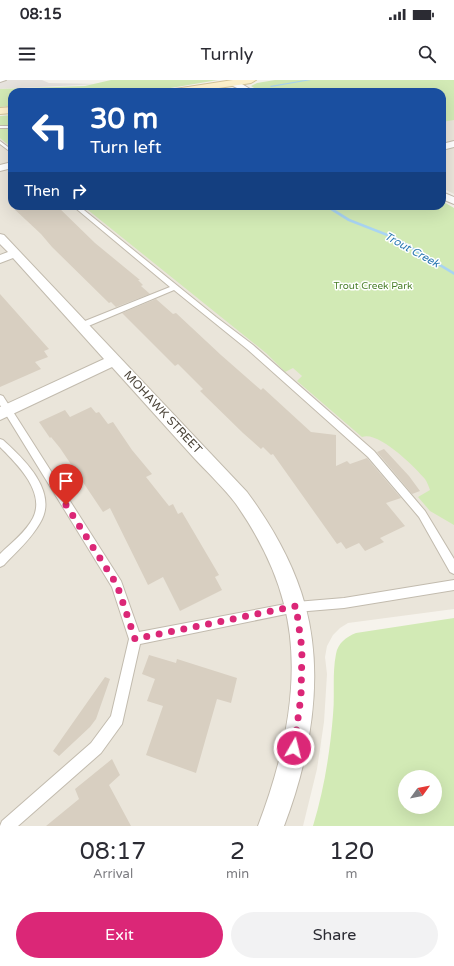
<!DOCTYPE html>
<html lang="en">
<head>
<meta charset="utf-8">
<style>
  :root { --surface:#fff; --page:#f2f2f3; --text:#2b2b33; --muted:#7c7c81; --accent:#db2777 }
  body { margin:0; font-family:"Varela Round",sans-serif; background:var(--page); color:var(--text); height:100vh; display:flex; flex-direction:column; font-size:15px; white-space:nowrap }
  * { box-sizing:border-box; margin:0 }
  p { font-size:13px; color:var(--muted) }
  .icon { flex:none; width:22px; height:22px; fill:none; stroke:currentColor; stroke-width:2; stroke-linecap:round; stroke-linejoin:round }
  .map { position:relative; height:746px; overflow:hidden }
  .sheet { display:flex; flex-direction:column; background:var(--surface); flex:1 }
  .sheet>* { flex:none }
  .guide { position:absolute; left:8px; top:8px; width:438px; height:122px; border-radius:12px; box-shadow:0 4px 16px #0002; background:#1a4fa0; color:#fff; overflow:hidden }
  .needle { width:26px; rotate:57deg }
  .tools { position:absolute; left:398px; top:690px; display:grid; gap:8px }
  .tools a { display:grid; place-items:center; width:44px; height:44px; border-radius:50%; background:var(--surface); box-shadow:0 4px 16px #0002; font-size:20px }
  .pin { position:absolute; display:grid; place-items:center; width:34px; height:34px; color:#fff; margin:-41px -17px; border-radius:50% 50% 50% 0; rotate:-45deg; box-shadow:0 0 4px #0007 }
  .pin .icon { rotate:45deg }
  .me { position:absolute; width:44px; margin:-22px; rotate:8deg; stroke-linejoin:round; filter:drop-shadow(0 0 3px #0008) }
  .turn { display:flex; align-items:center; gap:14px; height:84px; padding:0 16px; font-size:18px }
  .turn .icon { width:52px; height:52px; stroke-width:2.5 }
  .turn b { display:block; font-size:28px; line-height:34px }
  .then { display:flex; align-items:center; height:38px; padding:0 16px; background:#0003; gap:8px; font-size:15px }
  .eta { display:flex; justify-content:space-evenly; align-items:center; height:68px; text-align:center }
  .eta b { font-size:24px; font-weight:600; line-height:28px }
  .button { display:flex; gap:8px; margin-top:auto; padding:8px 16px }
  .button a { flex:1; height:46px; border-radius:24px; background:var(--accent); color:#fff; font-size:16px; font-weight:600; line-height:46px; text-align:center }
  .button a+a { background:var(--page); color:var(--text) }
  .status { display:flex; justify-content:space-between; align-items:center; height:28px; padding:0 20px; background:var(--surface); direction:ltr }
  .status svg { height:11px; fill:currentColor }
  header { display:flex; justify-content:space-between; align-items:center; height:52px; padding:0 16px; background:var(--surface); font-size:18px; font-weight:600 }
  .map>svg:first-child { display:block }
  .residential { fill:#eae5da }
  .industrial { fill:#e6e2dd }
  .green { fill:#d2eab5; fill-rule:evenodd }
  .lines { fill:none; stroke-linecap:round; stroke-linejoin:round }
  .stream { fill:#a9d4f2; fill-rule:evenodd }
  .building { fill:#d8cfc1 }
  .lane-casing { stroke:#c2bbae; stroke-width:2 }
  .street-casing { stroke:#c2bbae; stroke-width:2 }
  .secondary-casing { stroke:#d6c79b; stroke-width:2 }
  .lane { fill:#fff; fill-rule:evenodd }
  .street { fill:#fff; fill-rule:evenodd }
  .secondary { fill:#fff3cd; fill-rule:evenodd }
  .route { stroke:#db2777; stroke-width:7; stroke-dasharray:0 12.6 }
  .labels { text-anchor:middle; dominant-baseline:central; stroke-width:3; stroke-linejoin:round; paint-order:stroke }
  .far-park-label { font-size:10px; fill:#4a7f2a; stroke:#fff }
  .far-water-label { font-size:11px; font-style:italic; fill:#2e7ab2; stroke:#fff }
  .street-label { font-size:12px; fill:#4b4439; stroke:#fff }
</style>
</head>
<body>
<div class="status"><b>08:15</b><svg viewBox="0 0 49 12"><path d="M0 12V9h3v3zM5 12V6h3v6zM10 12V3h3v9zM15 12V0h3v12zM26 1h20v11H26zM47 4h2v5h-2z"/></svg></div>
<header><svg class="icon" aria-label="menu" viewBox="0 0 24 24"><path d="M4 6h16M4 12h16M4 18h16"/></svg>Turnly<svg class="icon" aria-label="search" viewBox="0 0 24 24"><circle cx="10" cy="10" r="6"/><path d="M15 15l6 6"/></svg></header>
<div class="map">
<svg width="454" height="746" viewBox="0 0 454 746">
  <rect width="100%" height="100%" fill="#f6f3ec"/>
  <path class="residential" d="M454,39v75l-12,-6v-67z
    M0,56l12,4v66h95l347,284v119l-106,14 -8,5 -7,7 -6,11 -2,11 2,17 -3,48 -7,47 -14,57h-303z"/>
  <path class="industrial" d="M0,0h42l7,3 50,1 -99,5z"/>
  <path class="green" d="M111,0h107l-71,12h-135v14l-12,1v-18l85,-3z
    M275,0h179v40l-12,2v-30h-182l-9,-6 6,-3z
    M12,35v33l-12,-10v-22z
    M442,121l12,7v317l-24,-14 -12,-14 12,-7c-1,-3 -3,-8 -5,-11 -10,-12 -47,-49 -63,-42l-65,-56 5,-5 -9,-8 -8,4 -19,-19 -183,-147h359z
    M454,538v208h-141c11,-36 17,-74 20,-111 2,-20 -1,-41 3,-61 2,-11 10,-17 20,-21zM405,697h30v30h-30z"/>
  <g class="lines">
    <path class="stream" d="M305,0h6l-40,7 -1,-1z
      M324,126h5l21,13 46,18 58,35v3l-60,-36 -46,-18z"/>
  </g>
  <path class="building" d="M11,126h46l38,37 45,37h-2l5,5 -2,1 9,8 -34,13 -5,-5 -2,1 -57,-56 -11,-13z
    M0,214l49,55 -5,2 4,6 -13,5 6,7 -41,18z
    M156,219l17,15 3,-1 45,42 40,35 2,-2 48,44 25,3v31l11,-5 3,3 17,-6 34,40 -15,5 19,23 -25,12 4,4 -19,9 -6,-8 -13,6 -5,-7 -4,2 -64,-90 -2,1 -8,-8 -2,2 -18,-16 -43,-42 3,-2 -25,-25 -3,2 -53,-53z
    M91,327l5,6 3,-1 9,12 5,-2 19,28 20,24 -6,3 23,29 4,-2 5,10 4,-2 37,63 -4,2 7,13 -42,21 -17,-34 -15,8 -38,-77 -7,4 -43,-64 -9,-11 -1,1 -11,-16 26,-12 5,7z
    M384,369l25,27 11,15 -8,3 -35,-42z
    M149,575l27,8 1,-4 60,19 -6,25 -14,-4 -21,74 -50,-18 17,-49 -16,-5 8,-22 -13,-5z
    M105,597l5,2 -14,40 -6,8 -31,29 -6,-5z
    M112,679l8,16 -11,10 22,41h-85l33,-27 -4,-10z"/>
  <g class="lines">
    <g class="lane-casing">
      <path id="lane" d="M0,0h6l-6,2z
        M0,46h12v2h-12z
        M0,61l12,9v3l-12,-9z
        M73,126h6l137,111 37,28 121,106 51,60 29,48v15l-4,-2 -31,-55 -51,-60 -121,-108 -73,-59 -88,37h-6v-4l90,-36z
        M0,315l3,1 118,185 18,51 157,-30 48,-4 110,-18v10l-110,18 -48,4 -156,32 -18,80 -21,29 -83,73h-18l2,-5 89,-78 20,-27 18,-77 -17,-52 -112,-182z
        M0,359l3,1c21,19 56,52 37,83 -9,16 -24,29 -36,42l-4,2v-13c11,-11 26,-22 33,-36 13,-26 -16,-54 -33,-71z"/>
    </g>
    <g class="street-casing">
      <path id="street" d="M231,1h6l18,11h-10l-14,-7z
        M454,61v6l-12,3v-6z
        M12,82v6l-12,3v-6z
        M442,112l12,5v7l-12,-5z
        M0,154l4,1 243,257c25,34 47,72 58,113 20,72 5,153 -21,221h-26c26,-68 45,-150 26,-222 -9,-36 -27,-70 -48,-100 -12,-16 -27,-30 -41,-45 -28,-31 -55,-61 -83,-92l-112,53v-13l104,-48 -91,-101 -13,5v-8l8,-3 -8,-8z"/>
    </g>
    <g class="secondary-casing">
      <path id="secondary" d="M233,0h23l-5,3 -58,9h-23l5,-3z
        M12,27v6l-12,1v-6z"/>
    </g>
    <use href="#lane" class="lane"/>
    <use href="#street" class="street"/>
    <use href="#secondary" class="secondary"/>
  </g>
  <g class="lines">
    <path class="route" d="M66,425l51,80 18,54 161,-33 6,43 -1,47 -7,52"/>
  </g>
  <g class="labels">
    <g class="far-park-label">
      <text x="373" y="206">Trout Creek Park</text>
    </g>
    <g class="far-water-label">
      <text transform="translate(412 170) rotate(29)">Trout Creek</text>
    </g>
    <g class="street-label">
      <text transform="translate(163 332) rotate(47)">MOHAWK STREET</text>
    </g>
  </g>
</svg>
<div class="tools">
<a><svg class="needle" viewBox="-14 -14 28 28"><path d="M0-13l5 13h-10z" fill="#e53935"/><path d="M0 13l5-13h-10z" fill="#7c7c81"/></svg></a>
</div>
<div class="pin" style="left:66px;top:425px;background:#d93025"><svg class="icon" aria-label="arrive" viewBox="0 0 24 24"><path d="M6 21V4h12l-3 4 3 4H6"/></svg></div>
<svg class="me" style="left:294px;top:668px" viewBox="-20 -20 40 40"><circle r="17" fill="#db2777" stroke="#fff" stroke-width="3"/><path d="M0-11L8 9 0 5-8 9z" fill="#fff"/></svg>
<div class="guide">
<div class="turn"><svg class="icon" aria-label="left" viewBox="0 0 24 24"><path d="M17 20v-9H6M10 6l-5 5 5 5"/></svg><div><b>30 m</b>Turn left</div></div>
<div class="then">Then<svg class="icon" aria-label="right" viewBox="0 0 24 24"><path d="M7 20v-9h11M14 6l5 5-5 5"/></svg></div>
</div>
</div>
<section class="sheet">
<div class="eta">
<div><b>08:17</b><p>Arrival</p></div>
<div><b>2</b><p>min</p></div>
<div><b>120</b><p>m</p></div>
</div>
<div class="button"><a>Exit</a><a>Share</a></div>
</section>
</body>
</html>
